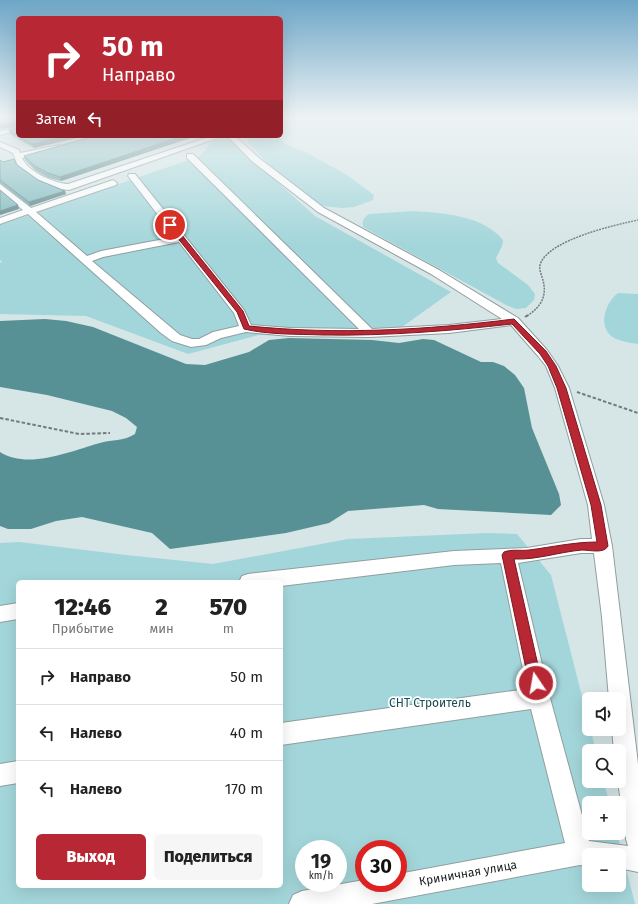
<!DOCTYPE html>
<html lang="ru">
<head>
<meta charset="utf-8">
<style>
  :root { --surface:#fff; --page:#f6f6f6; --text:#222; --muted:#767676; --line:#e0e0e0; --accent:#b82734 }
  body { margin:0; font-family:"Fira Sans",sans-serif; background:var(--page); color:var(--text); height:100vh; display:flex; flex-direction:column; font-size:15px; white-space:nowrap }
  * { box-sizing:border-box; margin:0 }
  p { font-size:13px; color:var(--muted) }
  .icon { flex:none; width:22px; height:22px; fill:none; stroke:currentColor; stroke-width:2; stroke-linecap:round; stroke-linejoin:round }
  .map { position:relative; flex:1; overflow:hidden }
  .details { position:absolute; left:16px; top:580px; width:267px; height:308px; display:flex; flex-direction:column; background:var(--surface); border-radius:6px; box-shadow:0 4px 16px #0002 }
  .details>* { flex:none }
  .top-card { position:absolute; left:16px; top:16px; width:267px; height:122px; border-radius:6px; box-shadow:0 4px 16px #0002; background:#b82734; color:#fff; overflow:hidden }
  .fabs { position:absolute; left:582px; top:692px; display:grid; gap:8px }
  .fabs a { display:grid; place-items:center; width:44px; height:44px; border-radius:6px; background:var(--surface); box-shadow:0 4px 16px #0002; font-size:20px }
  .speed { position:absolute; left:295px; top:840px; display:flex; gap:8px; font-size:20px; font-weight:700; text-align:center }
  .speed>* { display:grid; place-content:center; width:52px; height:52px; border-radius:50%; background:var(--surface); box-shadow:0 4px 16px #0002; line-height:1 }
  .speed small { font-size:10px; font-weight:400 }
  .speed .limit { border:6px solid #d22; background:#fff; color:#111 }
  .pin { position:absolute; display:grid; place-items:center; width:34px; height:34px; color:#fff; margin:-17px; border:2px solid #fff; border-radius:50%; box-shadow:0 1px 4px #0007 }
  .me { position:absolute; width:44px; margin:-22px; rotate:348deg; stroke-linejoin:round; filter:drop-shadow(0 0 3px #0008) }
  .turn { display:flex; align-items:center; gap:14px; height:84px; padding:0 20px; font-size:18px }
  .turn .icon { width:52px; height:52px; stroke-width:2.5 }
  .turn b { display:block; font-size:28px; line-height:34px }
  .then { display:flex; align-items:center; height:38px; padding:0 20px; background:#0003; gap:8px; font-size:15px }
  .eta { display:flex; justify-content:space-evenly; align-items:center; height:68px; text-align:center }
  .eta b { font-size:24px; font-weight:800; line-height:28px }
  .action { display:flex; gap:8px; margin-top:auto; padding:8px 20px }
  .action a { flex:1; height:46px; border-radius:6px; background:var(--accent); color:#fff; font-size:16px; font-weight:800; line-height:46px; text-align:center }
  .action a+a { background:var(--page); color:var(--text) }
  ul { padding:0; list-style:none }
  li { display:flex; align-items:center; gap:12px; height:56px; padding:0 20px; border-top:1px solid var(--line) }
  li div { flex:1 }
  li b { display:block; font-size:15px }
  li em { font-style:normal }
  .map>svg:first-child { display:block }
  .green { fill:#a3d6da; fill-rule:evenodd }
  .water { fill:#579195 }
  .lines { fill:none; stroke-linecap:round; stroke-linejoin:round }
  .minor-casing { stroke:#919e9f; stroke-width:2 }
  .path-far1 { stroke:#727b7c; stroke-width:1.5; stroke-dasharray:2 1; stroke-linecap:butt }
  .path { stroke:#727b7c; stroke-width:2; stroke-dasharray:3.5 2; stroke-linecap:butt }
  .minor { fill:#fff; fill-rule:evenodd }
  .wall { fill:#6ea1a4 }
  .shaded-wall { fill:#5a8386 }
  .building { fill:#80bbbf; stroke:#5a8386 }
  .route { fill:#b82734; stroke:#781922 }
  .labels { text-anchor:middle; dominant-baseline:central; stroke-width:3.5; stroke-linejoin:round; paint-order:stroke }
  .near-park-label { font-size:12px; fill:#1a4e52; stroke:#fff }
  .near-street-label { font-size:12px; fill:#171c1c; stroke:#fff }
</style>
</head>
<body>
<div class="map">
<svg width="638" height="904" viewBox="0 0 638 904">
  <rect width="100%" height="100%" fill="#d6e5e6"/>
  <path class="green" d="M226,136l89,80 136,76 -63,45 -129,-2 -71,19 -102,-38 -86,-2v-51l2,-1 -2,-2v-35l200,-69 12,-14z
    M254,136h25l5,7 25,11 38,21 27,20 -1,5 -19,7 -12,1 -19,-2 -22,-14 -36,-31 -17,-19v-3z
    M413,211c29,2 70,4 90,29l-1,6 -6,12 2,5 30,22 7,9 -1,6 -8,8 -10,1 -8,-3 -145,-79c-1,-7 1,-10 6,-13z
    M618,293l20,1v50c-6,-1 -13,-2 -19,-4 -23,-8 -16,-35 -1,-47z
    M488,533l29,1 34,41 45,176h-7v30h15l5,22h-20v30h28l18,71h-635v-361l19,-1 107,13 87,9 135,-25zM18,582h263v304h-263zM304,849h34v34h-34zM364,849h34v34h-34zM589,855h30v30h-30z"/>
  <path class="water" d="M45,319l21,2 27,6 93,37 19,1 44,-13 20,-12 20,-2 83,2 27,3 24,-4 11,1 47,22h12l11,4 11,9 9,13 8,40 27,66 2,11 -10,10 -113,-6 -14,-4 -76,6 -19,12 -43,10 -116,16 -18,-16 -70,-16 -26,4 -25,8h-23l-8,-3v-74c28,18 71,-1 100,-9 13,-4 22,-1 35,-9l2,-7 -11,-9 -14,-7 -65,-16 -47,-8v-66z"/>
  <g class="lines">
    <g class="minor-casing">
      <path id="minor" d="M18,127v4l-18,4v-4z
        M212,136h11l-154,54 -17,-2 -12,-6 -22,-16 -5,-13 -13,-6v-5l19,8 1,3 39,-8v4l-37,9c6,14 32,25 46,26z
        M227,136h8l24,22 65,50 115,62 79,48 29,32 11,16 11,22 35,117 8,41 26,218v108l-19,-4v-13h-30v11l-9,-1 -208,39h-83l4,-9 9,-4 62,-11v3h34v-9l167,-31 -34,-134 -250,36v-22l246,-34 -26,-126 -47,2 -173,21v-4h-42l3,-6 6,-2 206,-23 73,-3 54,-9h11l-4,-34 -33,-117 -9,-22 -8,-10 -27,-31 -62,8 -80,4 -79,-1 -44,-4 -25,6 -15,7 -15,2 -19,-6 -11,-8 -133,-119 -28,10v-6l23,-8 -23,-19v-7l31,24 82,-28 4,3 -1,2 -80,27 51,44 14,-5 74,-14 -47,-61 1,-2h6l109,136 7,15 39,3 69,1 -172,-171v-4h6l179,175 77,-4 53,-6 -71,-45 -113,-62 -65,-50zM179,242l55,71 5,13 -26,6 -14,7h-7l-12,-4 -88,-74 11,-4zM581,553h13l8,64 7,82h10v30h-7l2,22h5l-1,30 8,58 2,7 -39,-5 -39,-143 -32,-135z
        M18,603v16l-18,3v-16z
        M18,761v22l-18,3v-22z"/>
    </g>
    <path class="path-far1" d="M527,316c15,-10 21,-21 15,-39 -1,-4 -3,-7 -2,-12 7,-25 75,-40 98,-45"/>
    <path class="path" d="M525,317l3,-2
      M577,392l61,21
      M0,418l79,16 31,-1"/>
    <use href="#minor" class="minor"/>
  </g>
  <path class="wall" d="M0,118h18v18h67l-51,12 -24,-14 -1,-4 9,-2v-2l-17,3 -1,-1z
    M94,136h99v1l-132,44 -12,-3 -13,-7 -11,-11 -1,-4z
    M0,160l3,2 13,2 22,16 27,11 1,3 -36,12 -30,-23z"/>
  <path class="shaded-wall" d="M18,122v4l-17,3 -1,-4z
    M67,136h18l-51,12 -2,-4z
    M182,136h11v1l-132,44 -1,-4z
    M65,191l1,3 -36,12 -1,-4z
    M18,205l1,4 -19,6v-4z"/>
  <path class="building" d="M0,118h18v18l-9,-6 9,-2v-6l-18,3z
    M19,136h48l-35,8z
    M94,136h88l-122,41 -12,-4 -13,-7 -11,-10z
    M14,159l2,5 22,16 27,11 -36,11 -29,-22v-20l3,2z
    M0,190l18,15 -18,6z"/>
  <linearGradient id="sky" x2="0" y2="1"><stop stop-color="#6ea6c7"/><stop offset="0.48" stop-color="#edf3f4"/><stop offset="1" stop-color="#edf3f4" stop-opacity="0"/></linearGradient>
  <rect width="638" height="244" fill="url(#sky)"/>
  <path class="route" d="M168,224h5l70,87 6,15c89,9 177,4 265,-7l32,32 10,15 10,22 35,117 7,41c-4,8 -18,4 -26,4 -23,2 -45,10 -68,9l28,124 -2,5 -4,1 -5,-1 -2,-5 -27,-128 2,-3c8,-3 16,-1 25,-2 23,-3 45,-8 68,-8l-6,-37 -34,-117 -9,-22 -8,-12 -28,-30c-63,7 -125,12 -189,11 -26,-1 -54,0 -79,-6l-7,-17 -69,-86z"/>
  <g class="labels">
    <g class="near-park-label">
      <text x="430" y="703">СНТ Строитель</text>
    </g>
    <g class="near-street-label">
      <text transform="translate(468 873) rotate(-10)">Криничная улица</text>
    </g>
  </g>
</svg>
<div class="fabs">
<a><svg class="icon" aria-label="sound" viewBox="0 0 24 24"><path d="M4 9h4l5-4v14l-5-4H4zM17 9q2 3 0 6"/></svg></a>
<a><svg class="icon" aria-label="search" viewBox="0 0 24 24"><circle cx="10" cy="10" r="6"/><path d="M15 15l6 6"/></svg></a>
<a>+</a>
<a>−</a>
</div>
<div class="speed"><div>19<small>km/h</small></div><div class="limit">30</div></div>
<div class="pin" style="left:170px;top:225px;background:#d93025"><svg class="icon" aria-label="arrive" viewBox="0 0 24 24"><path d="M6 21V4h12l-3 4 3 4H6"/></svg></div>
<svg class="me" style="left:536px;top:683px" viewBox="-20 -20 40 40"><circle r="17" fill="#b82734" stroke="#fff" stroke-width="3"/><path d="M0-11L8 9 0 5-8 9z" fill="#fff"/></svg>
<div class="top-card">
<div class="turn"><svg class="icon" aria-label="right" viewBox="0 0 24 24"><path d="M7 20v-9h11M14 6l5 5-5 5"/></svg><div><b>50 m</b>Направо</div></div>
<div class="then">Затем<svg class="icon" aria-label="left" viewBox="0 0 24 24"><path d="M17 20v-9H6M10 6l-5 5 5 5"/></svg></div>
</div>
<section class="details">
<div class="eta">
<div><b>12:46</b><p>Прибытие</p></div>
<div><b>2</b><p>мин</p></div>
<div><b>570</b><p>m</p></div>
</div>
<ul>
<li><svg class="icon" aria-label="right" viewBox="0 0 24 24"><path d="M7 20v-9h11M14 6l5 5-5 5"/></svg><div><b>Направо</b></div><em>50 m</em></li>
<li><svg class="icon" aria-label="left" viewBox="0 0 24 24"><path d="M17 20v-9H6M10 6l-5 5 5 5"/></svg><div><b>Налево</b></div><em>40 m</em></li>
<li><svg class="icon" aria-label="left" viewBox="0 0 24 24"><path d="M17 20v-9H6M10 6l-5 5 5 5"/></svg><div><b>Налево</b></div><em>170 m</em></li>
</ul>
<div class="action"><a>Выход</a><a>Поделиться</a></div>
</section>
</div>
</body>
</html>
